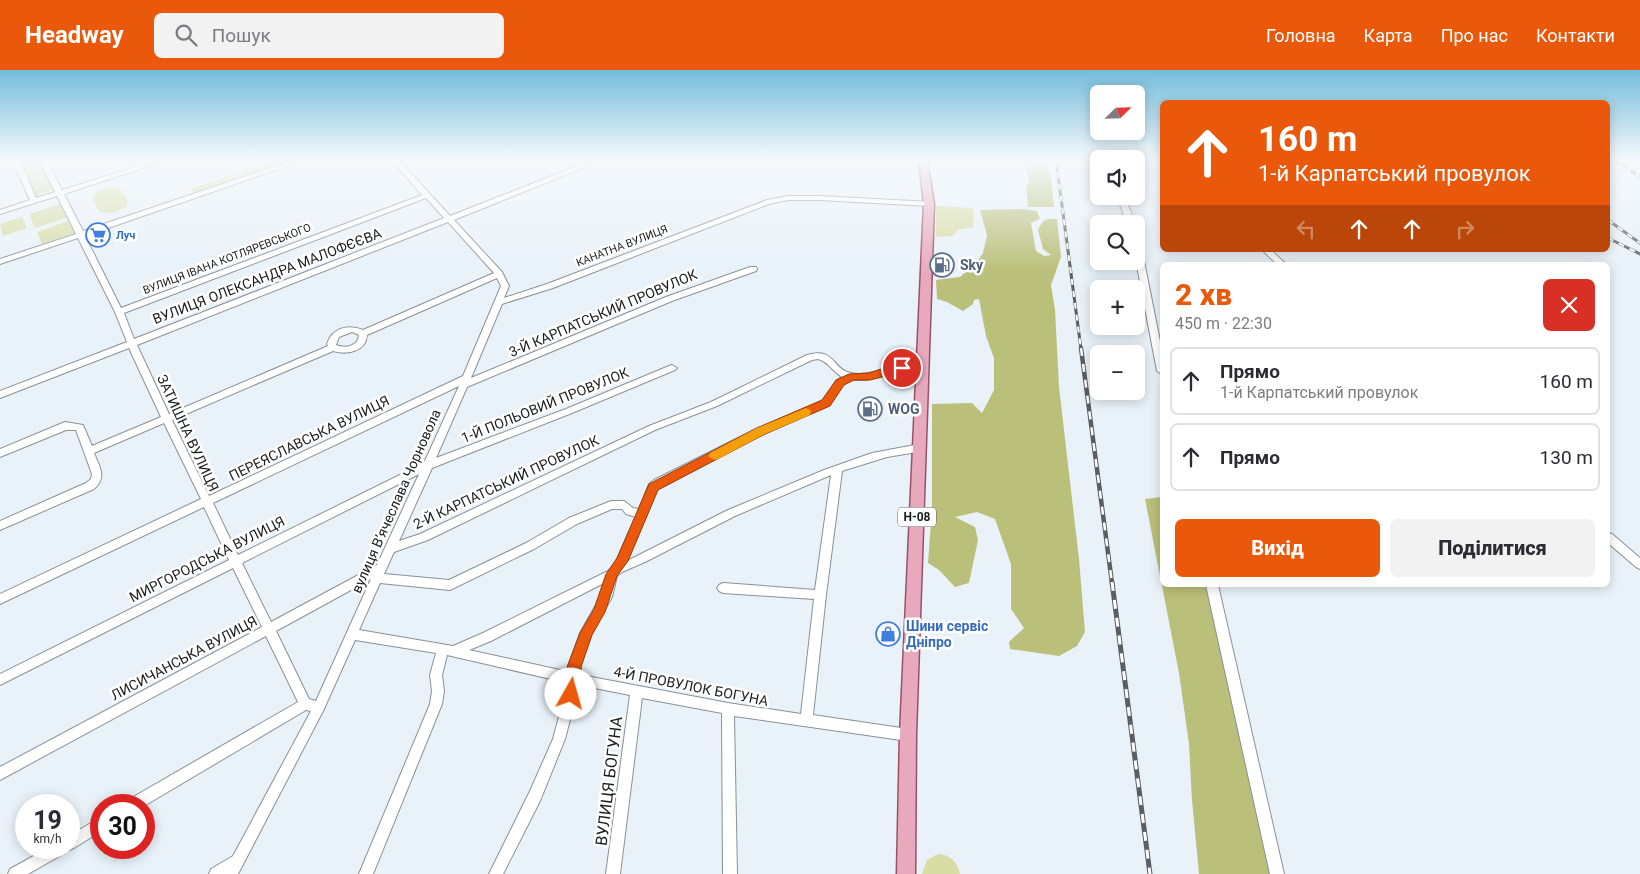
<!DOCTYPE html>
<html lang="uk">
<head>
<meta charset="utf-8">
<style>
  :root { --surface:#fff; --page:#f2f2f3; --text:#2b2b33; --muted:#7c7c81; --line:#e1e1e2; --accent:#ea580c }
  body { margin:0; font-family:Roboto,sans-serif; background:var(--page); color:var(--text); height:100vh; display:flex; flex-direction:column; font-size:19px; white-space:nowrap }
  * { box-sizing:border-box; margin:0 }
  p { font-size:16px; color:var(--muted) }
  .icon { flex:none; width:28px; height:28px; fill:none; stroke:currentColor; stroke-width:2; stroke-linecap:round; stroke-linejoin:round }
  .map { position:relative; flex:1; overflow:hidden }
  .side { position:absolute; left:1160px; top:192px; width:450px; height:325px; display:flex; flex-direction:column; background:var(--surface); border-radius:8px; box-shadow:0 2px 12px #0003 }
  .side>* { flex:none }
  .top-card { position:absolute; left:1160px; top:30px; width:450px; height:152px; border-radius:8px; box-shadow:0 2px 12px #0003; background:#ea580c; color:#fff; overflow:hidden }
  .needle { width:32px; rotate:67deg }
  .buttons { position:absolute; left:1090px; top:15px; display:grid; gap:10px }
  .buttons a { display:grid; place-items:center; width:55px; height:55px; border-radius:8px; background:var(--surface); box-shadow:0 2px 12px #0003; font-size:25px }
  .speed { position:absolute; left:15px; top:724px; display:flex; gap:10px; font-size:25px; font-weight:700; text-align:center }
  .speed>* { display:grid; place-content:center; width:65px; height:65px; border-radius:50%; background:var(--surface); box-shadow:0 2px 12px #0003; line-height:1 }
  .speed small { font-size:12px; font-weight:400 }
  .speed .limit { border:8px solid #d22; background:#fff; color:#111 }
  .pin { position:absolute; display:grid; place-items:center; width:42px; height:42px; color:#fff; margin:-21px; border:2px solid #fff; border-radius:50%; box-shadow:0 1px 5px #0007 }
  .me { position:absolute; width:55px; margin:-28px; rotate:7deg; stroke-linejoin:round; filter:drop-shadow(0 0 4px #0008) }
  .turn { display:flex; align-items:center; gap:18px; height:105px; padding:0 15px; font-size:22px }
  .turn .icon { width:65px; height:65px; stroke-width:2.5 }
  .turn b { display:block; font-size:35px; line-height:42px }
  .lanes { display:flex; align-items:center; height:48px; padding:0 15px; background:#0003; justify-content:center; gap:25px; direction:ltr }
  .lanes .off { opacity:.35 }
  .round { display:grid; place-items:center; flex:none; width:52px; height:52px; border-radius:8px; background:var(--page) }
  .overview { display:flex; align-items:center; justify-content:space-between; height:85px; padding:0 15px }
  h1 { font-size:30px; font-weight:800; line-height:38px; color:var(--accent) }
  .action { display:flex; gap:10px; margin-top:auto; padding:10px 15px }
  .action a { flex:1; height:58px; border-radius:8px; background:var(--accent); color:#fff; font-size:20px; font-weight:800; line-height:58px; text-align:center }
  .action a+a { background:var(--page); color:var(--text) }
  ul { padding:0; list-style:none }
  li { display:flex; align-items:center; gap:15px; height:68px; margin:0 10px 8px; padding:0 5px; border:2px solid var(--line); border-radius:8px }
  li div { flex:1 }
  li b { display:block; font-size:19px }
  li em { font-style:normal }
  header { display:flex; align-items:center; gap:30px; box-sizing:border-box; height:70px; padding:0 25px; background:var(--accent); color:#fff }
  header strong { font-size:24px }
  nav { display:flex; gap:28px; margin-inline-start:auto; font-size:18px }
  .search { width:350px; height:45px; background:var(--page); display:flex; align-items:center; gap:12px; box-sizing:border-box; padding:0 18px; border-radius:8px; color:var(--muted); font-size:19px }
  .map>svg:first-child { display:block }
  .green { fill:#d8dda4 }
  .forest { fill:#babf79 }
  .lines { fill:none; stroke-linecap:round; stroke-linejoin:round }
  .minor-casing { stroke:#899198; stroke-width:2 }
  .major-casing { stroke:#975269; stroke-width:3 }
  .minor { fill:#fff; fill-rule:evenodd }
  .major { fill:#e9a9bd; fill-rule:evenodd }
  .rail-far2-casing { stroke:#595e62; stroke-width:3 }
  .rail-far1-casing { stroke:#595e62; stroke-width:4.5 }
  .rail-casing { stroke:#595e62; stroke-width:5 }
  .rail-far2 { stroke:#fff; stroke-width:2; stroke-dasharray:6; stroke-linecap:butt }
  .rail-far1 { stroke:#fff; stroke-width:2.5; stroke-dasharray:8; stroke-linecap:butt }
  .rail { stroke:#fff; stroke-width:3; stroke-dasharray:9; stroke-linecap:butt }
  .route { fill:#ea580c; stroke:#983908 }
  .slow { fill:#f59e0b }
  .labels { text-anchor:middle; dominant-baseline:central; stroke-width:5; stroke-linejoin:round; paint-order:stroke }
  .far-shop-label { font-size:11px; font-weight:bold; fill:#366cbe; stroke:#fff; text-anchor:start }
  .far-street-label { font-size:11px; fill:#1a1d1f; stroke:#fff }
  .shield { fill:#fff; stroke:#5f6162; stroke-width:1 }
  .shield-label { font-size:12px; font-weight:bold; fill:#1a1d1f }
  .service-label { font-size:14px; font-weight:bold; fill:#4e5e75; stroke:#fff; text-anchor:start }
  .street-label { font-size:14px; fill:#1a1d1f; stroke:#fff }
  .shop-label { font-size:14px; font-weight:bold; fill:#366cbe; stroke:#fff; text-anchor:start }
  .near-street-label { font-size:16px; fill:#1a1d1f; stroke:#fff }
</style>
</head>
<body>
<header>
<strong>Headway</strong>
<div class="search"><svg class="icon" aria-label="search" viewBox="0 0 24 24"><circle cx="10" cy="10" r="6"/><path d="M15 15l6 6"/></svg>Пошук</div>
<nav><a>Головна</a><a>Карта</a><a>Про нас</a><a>Контакти</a></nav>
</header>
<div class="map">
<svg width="1640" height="804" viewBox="0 0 1640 804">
  <rect width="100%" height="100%" fill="#e9f2f9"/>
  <path class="green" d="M21,90h18l14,30 -17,6z
    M275,90h17l-99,33 -2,-4z
    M108,118c12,-2 14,3 20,13l-2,6 -14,6 -12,-1 -8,-14 5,-6z
    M60,134l6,14 -31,10 -6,-14z
    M936,136l37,2 1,8 -1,11 -15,3 -5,6 -17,1z
    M22,147l5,11 -24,8 -3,-12z
    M68,151l6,12 -32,11 -5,-12z
    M941,784c11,3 17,9 19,20h-38l5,-14 9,-5z"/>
  <path class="forest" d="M1025,90h21l5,18 3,29h-26l-2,-21 3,-3z
    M1023,139l14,2 3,8 -9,4 5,28 8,5 7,-1 -8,-6 -5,-19c4,-10 8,-12 19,-11l4,38 -10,28 4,25 4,77 20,172 6,73 -8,14 -18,10 -49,-7 -1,-7 15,-14 -13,-19v-45l-16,-45 -18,-7 -22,5 20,10 3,13 -9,43 -14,4 -16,-17 -11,-7 4,-55v-104l40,-1 10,10 12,-23v-32l-8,-22 -7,-37 -5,1 -1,4 -10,7 -16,-9 -10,-3 -1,-19 24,-3 17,-15 6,-9 4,-18 -7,-25z
    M1162,427v88h47l64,289h-74l-7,-74 -3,-56 -10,-71 -34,-174z"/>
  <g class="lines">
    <g class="minor-casing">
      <path id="minor" d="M12,90h8l16,38 19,-6 -16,-32h8l15,30 95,-30h11l-104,34 19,37 211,-71h11l-220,76 36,72 301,-113 -31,-35h8l51,56 142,-56h11l-149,60 48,52 7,14 -5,12 43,-14 220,-84 21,-4h31l113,6v4h-3l-110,-6h-31l-19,4 -216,84 -51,16 -31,74 195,-81 84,-30h6l1,2 -1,2 -84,30 -205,86 -31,71 130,-49 103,-43 3,-1 5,3 -2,2 -103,43 -140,55 -33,73 21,-7 229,-108 62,-24 96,-47c29,-8 24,14 44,18 22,5 43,-13 66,-7l2,2 -5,3 -18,1 -30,8h-14l-9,4 -14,21 -65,29 -102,52 -5,3 -30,72 101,-51 96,-40 48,-17 48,-9 3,1 2,3 -2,3 -36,6 -45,14 -16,124 -13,120 95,14 4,2 2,4 -2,4 -4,2 -174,-25 3,158h-14l-1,-161 -80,-15 -22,176h-14l24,-179 -51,-10 -14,54 -25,62 -37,73h-14l41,-83 23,-52 15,-56 -121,-28 -5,20 2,16 -2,13 -69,170h-14l71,-170 2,-13 -2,-16 6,-22 -81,-13 -32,71 -85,163h-29l2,-5 22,-13 78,-145 -5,-1 -162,96 -18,-1 2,-5 170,-98 -32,-66 -266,144v-13l262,-140 -29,-59 -233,117v-11l229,-114 -25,-53 -204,97v-10l201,-95 -37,-76 -70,30c6,15 13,24 0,36l-94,41v-9l86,-38 5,-4 1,-5 -16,-44h-10l-66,27v-8l65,-27 18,3 9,21 69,-29 -32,-69 -129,50v-7l127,-49 -12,-30 -37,-74 -78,26v-5l76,-25 -19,-38 -57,18v-4l30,-10zM426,128l18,20 -310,121 -10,-26zM448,152l46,51 -131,57c-15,-6 -31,-2 -36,14l1,2 -159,68 -32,-69zM497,208l4,8 -38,90 -254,120 -37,-76 161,-69c14,4 33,1 34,-16zM352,262l7,3c-1,11 -13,14 -23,10l3,-8zM818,289c10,2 15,13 24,18l-5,3 -14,21 -65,27 -104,52 -5,4 -10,25 -6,-1 -9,-7h-13l-42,17 -43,25 -77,37 -65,-6 10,-22 34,-12 227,-110 62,-24 95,-46zM459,316l-35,77 -186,92 -25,-52zM419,404l-42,91 -106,57 -29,-59zM831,405l-16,115 -92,-7 -4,2 -2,3 2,3 4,2 91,6 -13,115 -73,-11 -147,-28 -1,-8 11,-33 21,-37 5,-21 5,-4 23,-10 90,-46zM612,439h10l4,5 10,3 -22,49 -6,5 -125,62 -30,13 -94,-16 21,-47 70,7 84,-41 43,-25zM371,509l-55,122 -7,-2 -33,-68zM604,513l-3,13 -21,37 -12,34 1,5 -100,-22 22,-9z
        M1117,126h8l10,28h-8z
        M1136,169l4,2 22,110v23l-5,-3 -21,-110z
        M1262,180h9l16,15h-9z
        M1608,463l4,1 28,24v11l-4,-2 -28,-24z
        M1206,515h12l66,289h-14z
        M101,747v14l-27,17 -5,2 -3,-1 -1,4 -37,21h-20l2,-5 38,-21h21v-12z"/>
    </g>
    <g class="major-casing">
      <path id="major" d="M919,90h8l7,44 -18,531 -1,139h-18l3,-139 24,-531z"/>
    </g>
    <use href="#minor" class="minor"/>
    <use href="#major" class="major"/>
    <g class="rail-far2-casing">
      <path id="rail-far2" d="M1056,90l25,189
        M1616,90l24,17
        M1608,150l32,23
        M1608,168l32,16"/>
    </g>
    <g class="rail-far1-casing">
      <path id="rail-far1" d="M1081,278l31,235"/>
    </g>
    <g class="rail-casing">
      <path id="rail" d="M1112,512l38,292"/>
    </g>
    <use href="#rail-far2" class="rail-far2"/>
    <use href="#rail-far1" class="rail-far1"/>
    <use href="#rail" class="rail"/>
  </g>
  <linearGradient id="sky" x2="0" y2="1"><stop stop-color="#73bcdb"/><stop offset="0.44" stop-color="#f5f9fc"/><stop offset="1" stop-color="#f5f9fc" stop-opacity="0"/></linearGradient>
  <rect width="1640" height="203" fill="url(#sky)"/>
  <path class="route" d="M894,295h8l6,3 -2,3 -36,9h-16l-10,5 -14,21 -65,28 -107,56 -30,71 -11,15 -12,36 -13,23 -11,32 1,12 -6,20 -5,2 -5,-2 -2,-5 5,-15 -2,-12 13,-34 14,-24 12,-35 11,-16 32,-74 108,-56 65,-28 14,-20 13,-6 20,-1z"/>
  <path class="slow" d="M806,338l4,2 1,2 -1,3 -45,19 -47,25 -4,1 -6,-4 2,-3 47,-25z"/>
  <defs>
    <g id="supermarket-ring" transform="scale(1.25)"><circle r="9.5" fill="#fff" stroke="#3f7fe0" stroke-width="1.5"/><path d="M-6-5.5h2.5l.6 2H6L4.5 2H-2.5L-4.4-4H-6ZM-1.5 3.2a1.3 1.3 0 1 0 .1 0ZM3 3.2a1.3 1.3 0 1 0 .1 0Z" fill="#3f7fe0"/></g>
    <g id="fuel-ring" transform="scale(1.25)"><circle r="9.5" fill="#fff" stroke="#5c6f8a" stroke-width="1.5"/><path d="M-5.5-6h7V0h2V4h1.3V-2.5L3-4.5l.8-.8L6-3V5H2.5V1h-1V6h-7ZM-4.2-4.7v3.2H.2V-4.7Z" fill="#5c6f8a"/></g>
    <g id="shop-ring" transform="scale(1.25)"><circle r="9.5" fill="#fff" stroke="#3f7fe0" stroke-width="1.5"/><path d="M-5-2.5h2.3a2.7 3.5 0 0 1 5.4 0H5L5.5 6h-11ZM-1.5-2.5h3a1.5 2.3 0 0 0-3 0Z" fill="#3f7fe0"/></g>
  </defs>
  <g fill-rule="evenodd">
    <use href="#supermarket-ring" x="98" y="165"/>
    <use href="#fuel-ring" x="942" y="195"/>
    <use href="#fuel-ring" x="870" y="339"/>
    <use href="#shop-ring" x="888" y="564"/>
  </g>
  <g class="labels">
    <g class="far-shop-label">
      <text x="116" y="165">Луч</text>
    </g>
    <g class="far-street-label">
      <text transform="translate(622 176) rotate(-21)">КАНАТНА ВУЛИЦЯ</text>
      <text transform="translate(227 189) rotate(-21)">ВУЛИЦЯ ІВАНА КОТЛЯРЕВСЬКОГО</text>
    </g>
    <rect class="shield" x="898" y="437.5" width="38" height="19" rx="4"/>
    <g class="shield-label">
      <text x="917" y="447">Н-08</text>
    </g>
    <g class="service-label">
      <text x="960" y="195">Sky</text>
      <text x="888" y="339">WOG</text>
    </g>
    <g class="street-label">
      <text transform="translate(267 206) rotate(-21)">ВУЛИЦЯ ОЛЕКСАНДРА МАЛОФЄЄВА</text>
      <text transform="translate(603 243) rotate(-23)">3-Й КАРПАТСЬКИЙ ПРОВУЛОК</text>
      <text transform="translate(545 335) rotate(-22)">1-Й ПОЛЬОВИЙ ПРОВУЛОК</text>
      <text transform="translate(188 363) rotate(65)">ЗАТИШНА ВУЛИЦЯ</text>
      <text transform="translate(309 368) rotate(-26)">ПЕРЕЯСЛАВСЬКА ВУЛИЦЯ</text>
      <text transform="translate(506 412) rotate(-25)">2-Й КАРПАТСЬКИЙ ПРОВУЛОК</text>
      <text transform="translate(396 431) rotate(-66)">вулиця Вʼячеслава Чорновола</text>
      <text transform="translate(207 489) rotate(-27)">МИРГОРОДСЬКА ВУЛИЦЯ</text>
      <text transform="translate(184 588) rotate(-28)">ЛИСИЧАНСЬКА ВУЛИЦЯ</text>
      <text transform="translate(691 616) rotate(11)">4-Й ПРОВУЛОК БОГУНА</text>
    </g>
    <g class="shop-label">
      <text x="906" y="556">Шини сервіс<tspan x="906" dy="16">Дніпро</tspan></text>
    </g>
    <g class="near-street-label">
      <text transform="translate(609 711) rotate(-83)">ВУЛИЦЯ БОГУНА</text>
    </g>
  </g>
</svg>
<div class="buttons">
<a><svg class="needle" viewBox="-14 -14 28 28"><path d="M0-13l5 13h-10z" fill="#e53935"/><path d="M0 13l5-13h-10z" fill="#7c7c81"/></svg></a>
<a><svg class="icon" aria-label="sound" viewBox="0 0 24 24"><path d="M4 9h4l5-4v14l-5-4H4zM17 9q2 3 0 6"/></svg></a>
<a><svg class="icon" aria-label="search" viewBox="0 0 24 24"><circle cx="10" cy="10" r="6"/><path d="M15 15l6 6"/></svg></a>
<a>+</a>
<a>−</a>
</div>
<div class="speed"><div>19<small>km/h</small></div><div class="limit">30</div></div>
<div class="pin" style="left:902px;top:298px;background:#d93025"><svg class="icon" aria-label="arrive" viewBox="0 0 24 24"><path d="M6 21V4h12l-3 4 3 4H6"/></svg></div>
<svg class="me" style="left:571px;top:624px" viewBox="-20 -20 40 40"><circle r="19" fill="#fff"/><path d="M0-13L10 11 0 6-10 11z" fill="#ea580c"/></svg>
<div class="top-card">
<div class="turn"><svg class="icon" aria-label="ahead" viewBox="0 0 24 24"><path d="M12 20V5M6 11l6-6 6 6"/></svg><div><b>160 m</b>1-й Карпатський провулок</div></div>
<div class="lanes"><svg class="icon off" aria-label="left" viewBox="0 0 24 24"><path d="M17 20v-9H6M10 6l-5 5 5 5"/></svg><svg class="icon" aria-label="ahead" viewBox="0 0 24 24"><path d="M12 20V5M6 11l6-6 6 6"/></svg><svg class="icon" aria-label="ahead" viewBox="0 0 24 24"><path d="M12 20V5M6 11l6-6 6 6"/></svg><svg class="icon off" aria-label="right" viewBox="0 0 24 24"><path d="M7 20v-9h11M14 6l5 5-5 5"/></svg></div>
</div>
<section class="side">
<div class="overview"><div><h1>2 хв</h1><p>450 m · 22:30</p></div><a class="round" style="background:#d93025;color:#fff"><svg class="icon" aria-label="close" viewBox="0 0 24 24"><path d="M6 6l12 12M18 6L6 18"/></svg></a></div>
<ul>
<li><svg class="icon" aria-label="ahead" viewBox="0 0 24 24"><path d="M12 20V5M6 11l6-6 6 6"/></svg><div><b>Прямо</b><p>1-й Карпатський провулок</p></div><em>160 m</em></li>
<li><svg class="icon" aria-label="ahead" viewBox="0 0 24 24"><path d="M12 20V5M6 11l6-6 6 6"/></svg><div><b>Прямо</b></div><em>130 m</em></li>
</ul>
<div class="action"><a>Вихід</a><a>Поділитися</a></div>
</section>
</div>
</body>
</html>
